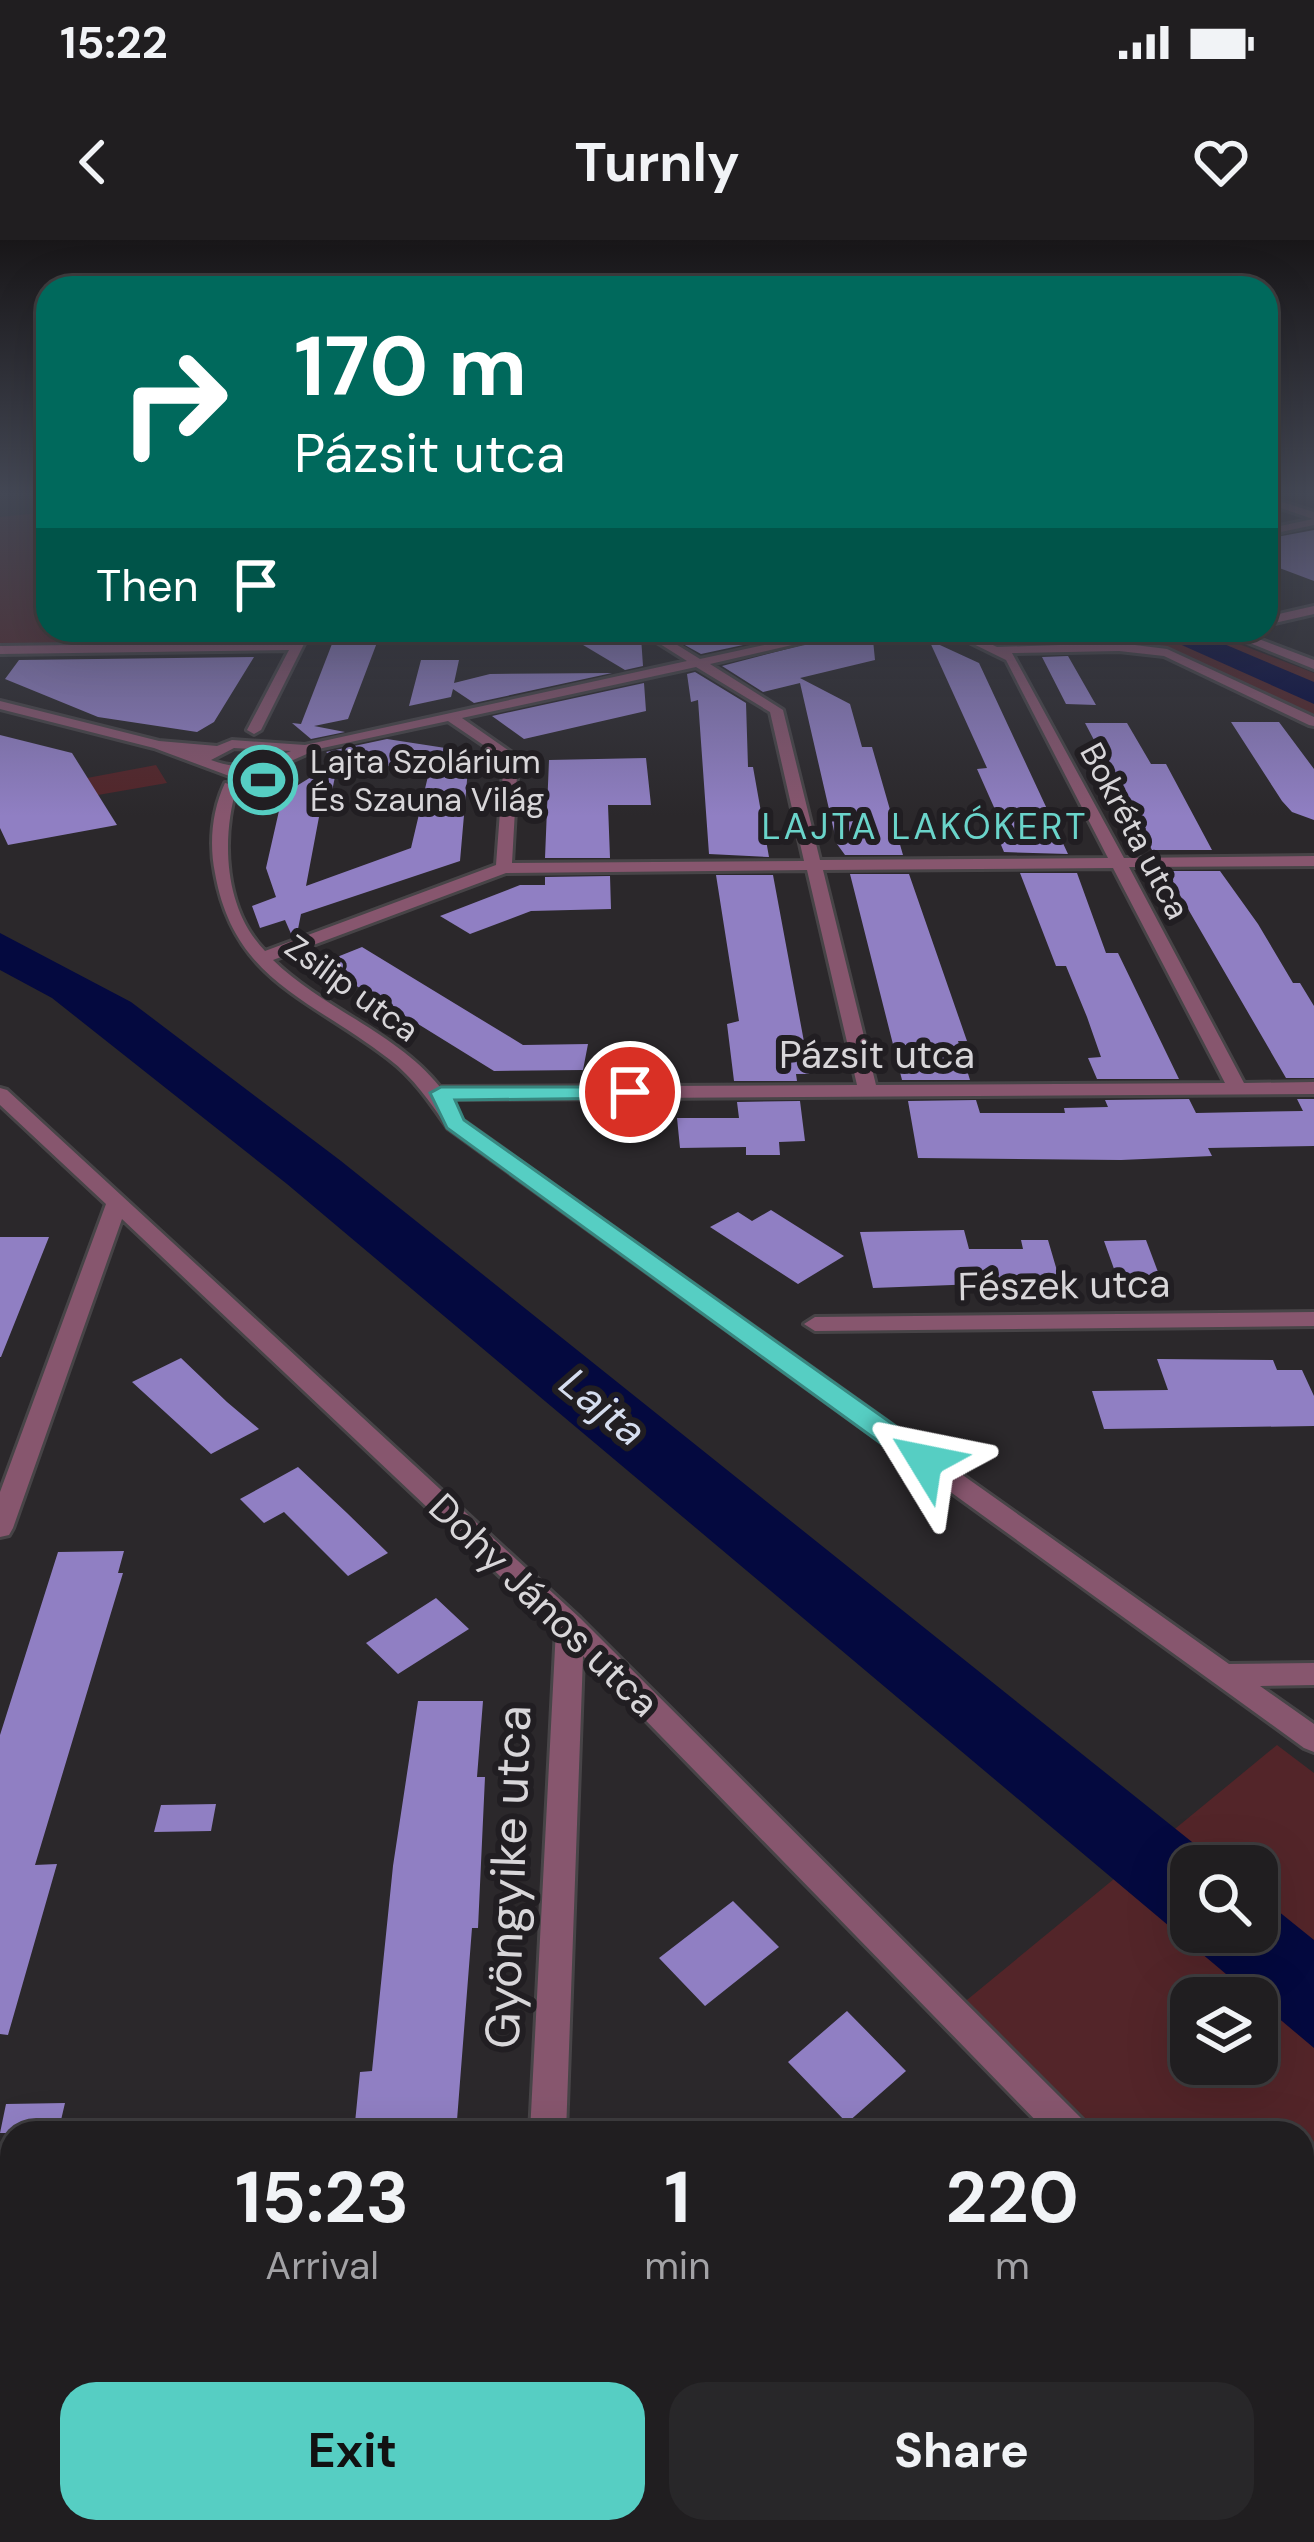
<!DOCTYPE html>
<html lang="en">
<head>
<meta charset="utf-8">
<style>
  :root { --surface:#201e20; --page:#282729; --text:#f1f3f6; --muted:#a2a2a5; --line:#3d3c3e; --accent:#56cec3 }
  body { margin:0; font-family:"DM Sans",sans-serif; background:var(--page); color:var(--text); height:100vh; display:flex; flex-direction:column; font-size:45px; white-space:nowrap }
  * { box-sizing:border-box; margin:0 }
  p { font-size:39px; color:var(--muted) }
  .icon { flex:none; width:66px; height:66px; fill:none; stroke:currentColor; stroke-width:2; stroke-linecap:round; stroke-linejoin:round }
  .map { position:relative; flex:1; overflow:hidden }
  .sheet { position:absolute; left:0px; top:1881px; width:1314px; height:423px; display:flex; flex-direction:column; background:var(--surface); border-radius:36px 36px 0 0; box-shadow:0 12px 48px #0002,0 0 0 3px var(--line) }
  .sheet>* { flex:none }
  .top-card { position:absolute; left:36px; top:36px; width:1242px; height:366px; border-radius:36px; box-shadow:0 12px 48px #0002,0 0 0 3px var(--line); background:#00695c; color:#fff; overflow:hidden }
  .buttons { position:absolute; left:1170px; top:1605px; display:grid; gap:24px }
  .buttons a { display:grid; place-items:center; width:108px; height:108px; border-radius:24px; background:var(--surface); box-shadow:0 12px 48px #0002,0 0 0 3px var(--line); font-size:60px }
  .pin { position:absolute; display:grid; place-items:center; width:102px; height:102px; color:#fff; margin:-51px; border:6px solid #fff; border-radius:50%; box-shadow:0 3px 12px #0007 }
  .me { position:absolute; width:132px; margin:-66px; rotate:305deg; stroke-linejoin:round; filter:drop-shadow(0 0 9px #0008) }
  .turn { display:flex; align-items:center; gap:42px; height:252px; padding:0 60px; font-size:54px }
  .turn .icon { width:156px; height:156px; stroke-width:2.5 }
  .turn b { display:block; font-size:84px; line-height:102px }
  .then { display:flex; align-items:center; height:114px; padding:0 60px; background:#0003; gap:24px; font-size:45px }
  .eta { display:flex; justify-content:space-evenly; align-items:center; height:204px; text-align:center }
  .eta b { font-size:72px; font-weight:700; line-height:84px }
  .cta { display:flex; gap:24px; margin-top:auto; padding:24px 60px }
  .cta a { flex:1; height:138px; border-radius:36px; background:var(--accent); color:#111; font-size:48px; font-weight:700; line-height:138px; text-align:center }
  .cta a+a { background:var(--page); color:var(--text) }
  .status { display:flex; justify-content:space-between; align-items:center; height:84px; padding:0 60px; background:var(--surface); direction:ltr }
  .status svg { height:33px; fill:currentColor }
  header { display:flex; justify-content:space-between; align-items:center; height:156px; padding:0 60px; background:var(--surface); font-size:54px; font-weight:700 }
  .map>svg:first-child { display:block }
  .green { fill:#532529; fill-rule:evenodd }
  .water { fill:#04093f }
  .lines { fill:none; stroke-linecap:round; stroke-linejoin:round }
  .river { fill:#04093f; fill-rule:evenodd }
  .building { fill:#907fc3; fill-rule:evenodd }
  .minor-casing { stroke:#474447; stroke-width:6 }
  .minor { fill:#87566e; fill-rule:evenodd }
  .route { fill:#56cec3; stroke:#38867f; stroke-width:3 }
  .labels { text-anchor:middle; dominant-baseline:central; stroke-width:12; stroke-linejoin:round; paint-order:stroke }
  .far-poi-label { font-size:33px; fill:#d8d6d9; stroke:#211e22; text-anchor:start }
  .far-street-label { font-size:33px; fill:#d8d6d9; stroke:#211e22 }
  .far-neighbourhood-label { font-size:36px; letter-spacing:3px; fill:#6ad4ca; stroke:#211e22 }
  .street-label { font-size:39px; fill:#d8d6d9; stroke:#211e22 }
  .water-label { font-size:42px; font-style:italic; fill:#d5ddef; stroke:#211e22 }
  .near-street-label { font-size:48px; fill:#d8d6d9; stroke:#211e22 }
</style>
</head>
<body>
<div class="status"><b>15:22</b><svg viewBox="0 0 49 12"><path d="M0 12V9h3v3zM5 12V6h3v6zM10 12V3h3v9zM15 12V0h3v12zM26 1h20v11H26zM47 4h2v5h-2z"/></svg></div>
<header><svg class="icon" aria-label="back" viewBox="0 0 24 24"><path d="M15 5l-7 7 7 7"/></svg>Turnly<svg class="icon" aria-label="heart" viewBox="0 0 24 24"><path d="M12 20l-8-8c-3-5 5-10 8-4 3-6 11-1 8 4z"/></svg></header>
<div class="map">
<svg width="1314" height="2302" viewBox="0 0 1314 2302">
  <rect width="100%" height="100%" fill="#2b282b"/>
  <path class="green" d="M48,272v118h246l-9,11 -285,5v-129z
    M972,390h231l111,43v41l-156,-70 -153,-1z
    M156,525l11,18 -167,29 87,-34z
    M1277,1505l37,28v584l-12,-12v-212h-211l-129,-129zM1191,1626h66v66h-66zM1191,1758h66v66h-66z"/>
  <path class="water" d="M0,693l131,69 210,159 881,705h-31v66h66v-38l57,46v108l-1027,-864 -235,-186 -52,-28z"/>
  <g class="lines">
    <path class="river" d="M1148,390h43l123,52v22z"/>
  </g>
  <path class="building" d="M1314,290v51l-48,-18v-24z
    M558,390h76l7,7 2,29 -18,4z
    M682,390h130l-111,24 -18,-10z
    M860,390h12l3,30 -75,18 50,26 12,43h10l31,108h-58l-8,-11 -37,-161 -37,9 -41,-26z
    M337,391l44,1 -33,87 -34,7 31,6 -34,7 -19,-16 9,1z
    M929,400l50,23 89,191 -64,-2 -16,-38h9l-20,-45 10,-1z
    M1068,416l28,49 -30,-1 -24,-47z
    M254,417l-40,65 -17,10 -99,-15 -93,-38 14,-19z
    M421,420h38l-5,23 36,-9 122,-1 -138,30 -21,-14 -2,8 -42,9z
    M695,432l51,31 2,64h5l16,90 -60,-3 -11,-154 -7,2 -4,-28z
    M644,443l2,28 -122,28 -32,-23z
    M1231,482h48l35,47v51l-22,-8 -10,-11z
    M1085,483h42l24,41h15l46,86h-60z
    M0,495l72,18 45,72 -109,20 -8,-17z
    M387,499l65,10 -7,3 23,17 -8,92 -159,53 -4,20 -5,2 -7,-16 -25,8 -8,-22 24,-9 -10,-29 15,-66 -12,1 68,-42 -11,-9zM433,515l-22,93 -105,38 13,-69 4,-16h7l8,-39 15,13z
    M646,518l5,47h-43l2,53h-65l4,-98z
    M1166,631h54l38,53 35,59h7l14,23v72h-28z
    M1020,633h57l29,80h12l61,126h-82l-9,-21 13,-1 -14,-40 -21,-51h-10z
    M850,634h59l58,167h-9l12,39h-68z
    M716,635h57l37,199h-14l1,7h-63l-7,-57 12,-3z
    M610,636l1,33 -80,2 -61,23 -30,-18 80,-31h25v-8z
    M362,707l161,98 65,-1 -5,26 -89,1 -160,-99 7,-2 -14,-9z
    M1189,859l7,14 107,-2 -6,-12h17v47l-106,2 4,8 -91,4 -203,-2 -10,-57 68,-1 4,13h85l-1,-5 44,-1 -3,-7z
    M800,861l5,40 -26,1 1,13h-34v-8l-66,1 -3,-30h62l-2,-16z
    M771,970l73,46 -46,28 -88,-57 28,-15 14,9z
    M964,990l5,19h54l-2,-9h27l12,41 -187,7 -13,-56z
    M0,997h49l-48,120h-1z
    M1146,1000l15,40h-43l-14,-39z
    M181,1118l46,44 32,27 -48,25 -79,-72z
    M1157,1119l116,1 4,10h25l12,26v30l-210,3 -12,-38 76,-1z
    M298,1227l49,46 41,40 -40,23 -64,-64 -20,11 -24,-24z
    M124,1311l-6,22h5l-88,292 22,-1 -49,171 -8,-1v-299l58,-183z
    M436,1358l33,31 -71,45 -32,-31z
    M418,1461h65l-6,76h8l-7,151h-6l-16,205h-102l6,-61 12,-1 21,-205z
    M216,1564l-5,27 -57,1 7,-27z
    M733,1661l46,46 -74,59 -46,-48z
    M847,1771l59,60 -59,52 -59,-61z
    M65,1863l-7,30h-58l6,-29z"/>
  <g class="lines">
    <g class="minor-casing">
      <path id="minor" d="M1266,257l48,15v13l-48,10v-6l47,-10 -47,-16z
        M1314,366v8l-48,11v-8z
        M299,390h12l-50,100 -7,4 -7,-4 42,-80 -289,4v-8l292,-4z
        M638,390h15l47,29 133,-29h23l-146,34 73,46 37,150 288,-2 -102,-198 -61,-30h16l36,17 122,-4 48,6 147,68v9l-5,-1 -145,-69 -45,-5 -107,2 112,205 190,-2v10l-185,1 115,216 70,-1v12l-866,5 14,21 767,544 85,-1v22l-54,1 54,38v28l-10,-4 -856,-620c-18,-26 -34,-50 -59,-69 -79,-61 -155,-78 -174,-186 -6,-29 -3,-63 10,-90l12,3c-16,53 -13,123 28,165l231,-86 8,-106 -56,-38 -130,28 -52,23 -34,5 -78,-29 -154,-39v-8l159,40 58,5 15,-6 73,5 382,-84zM696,427l74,45 34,149 -292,2 6,-106 -56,-39zM234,508l57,3c-30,13 -49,21 -80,9zM1113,628l112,215 -349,2 -53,-215zM807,630l50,215 -417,2c-44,-55 -117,-78 -167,-127l233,-87z
        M1218,390h17l79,30v9z
        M0,848l7,2 573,528 504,503 6,12h-42l-465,-477 -17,477h-36l26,-504 -434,-410 -109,309 -4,7 -9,2v-45l106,-288 -106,-99z
        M1314,1072v14l-499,5 -11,-7 11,-7z
        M1302,2107l12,5v46l-12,-5z
        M0,2173h12v40h-12z
        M1302,2195l12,1v40l-12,-1z
        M510,2292h42l-1,10h-42z"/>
    </g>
    <use href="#minor" class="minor"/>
  </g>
  <linearGradient id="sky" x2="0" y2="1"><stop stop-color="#181618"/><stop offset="0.44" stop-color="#444855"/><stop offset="1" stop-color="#444855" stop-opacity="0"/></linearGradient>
  <rect width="1314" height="576" fill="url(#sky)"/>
  <path class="route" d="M441,847h197v9l-8,2 -175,2 9,20 471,334v14h-20l-468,-340 -17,-35z"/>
  <defs>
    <g id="stadium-ring" transform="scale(3.45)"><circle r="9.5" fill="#211e22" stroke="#56cec3" stroke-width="1.5"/><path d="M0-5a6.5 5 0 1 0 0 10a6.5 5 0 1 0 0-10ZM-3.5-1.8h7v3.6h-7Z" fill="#56cec3"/></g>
  </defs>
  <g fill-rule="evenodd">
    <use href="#stadium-ring" x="263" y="540"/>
  </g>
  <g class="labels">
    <g class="far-poi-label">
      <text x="310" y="521">Lajta Szolárium<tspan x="310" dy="38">És Szauna Világ</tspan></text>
    </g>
    <g class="far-street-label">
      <text transform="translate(1135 591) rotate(62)">Bokréta utca</text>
      <text transform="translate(352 748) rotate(36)">Zsilip utca</text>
    </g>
    <g class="far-neighbourhood-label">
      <text x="925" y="586">LAJTA LAKÓKERT</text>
    </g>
    <g class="street-label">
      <text x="877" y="814">Pázsit utca</text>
      <text transform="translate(1064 1045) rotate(-1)">Fészek utca</text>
      <text transform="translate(544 1365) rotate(44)">Dohy János utca</text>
    </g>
    <g class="water-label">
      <text transform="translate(603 1167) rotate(39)">Lajta</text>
    </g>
    <g class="near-street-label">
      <text transform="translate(508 1637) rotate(-88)">Gyöngyike utca</text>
    </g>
  </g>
</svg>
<div class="buttons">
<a><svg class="icon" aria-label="search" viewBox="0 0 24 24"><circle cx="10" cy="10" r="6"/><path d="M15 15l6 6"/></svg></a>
<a><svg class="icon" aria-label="layers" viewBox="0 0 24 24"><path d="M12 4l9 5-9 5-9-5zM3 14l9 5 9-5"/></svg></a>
</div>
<div class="pin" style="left:630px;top:852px;background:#d93025"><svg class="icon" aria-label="arrive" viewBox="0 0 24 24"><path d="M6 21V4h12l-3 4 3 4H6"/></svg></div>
<svg class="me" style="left:925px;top:1221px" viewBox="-20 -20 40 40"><path d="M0-17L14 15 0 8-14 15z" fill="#56cec3" stroke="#fff" stroke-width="4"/></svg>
<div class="top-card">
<div class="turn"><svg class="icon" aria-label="right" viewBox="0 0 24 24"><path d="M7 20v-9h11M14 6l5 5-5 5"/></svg><div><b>170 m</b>Pázsit utca</div></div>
<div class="then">Then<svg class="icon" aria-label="arrive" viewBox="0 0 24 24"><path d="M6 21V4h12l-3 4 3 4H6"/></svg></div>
</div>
<section class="sheet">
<div class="eta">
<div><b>15:23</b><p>Arrival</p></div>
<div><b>1</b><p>min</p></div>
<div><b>220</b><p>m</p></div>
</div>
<div class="cta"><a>Exit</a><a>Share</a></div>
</section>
</div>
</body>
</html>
